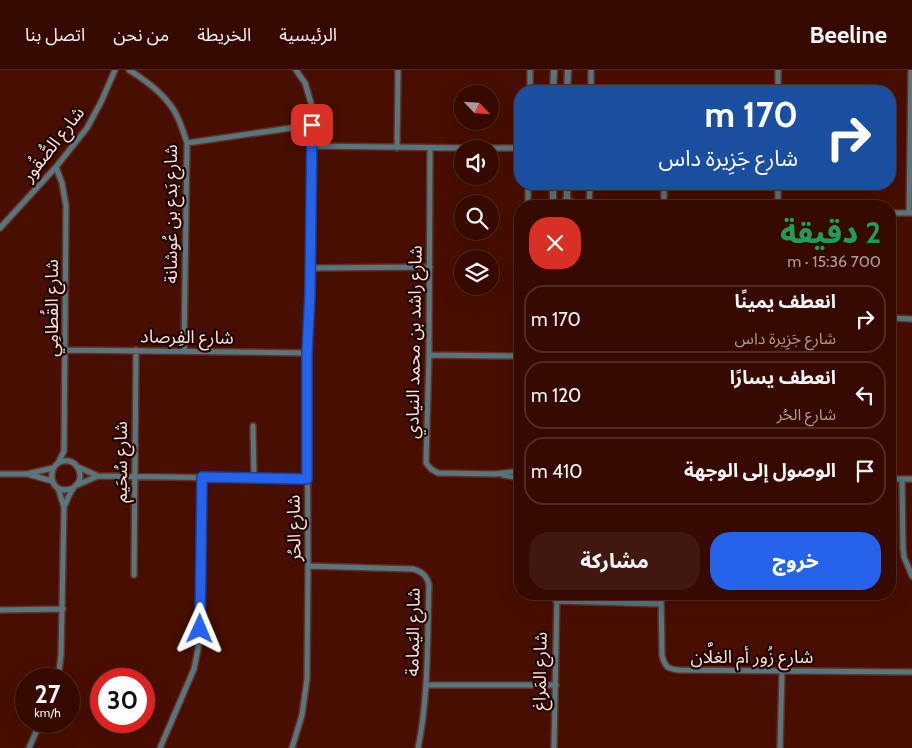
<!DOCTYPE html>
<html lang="ar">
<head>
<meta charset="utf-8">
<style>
  :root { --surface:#360a00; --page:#41180f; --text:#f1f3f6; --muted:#aa9a99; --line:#502b22; --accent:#2563eb }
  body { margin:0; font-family:Cabin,"Noto Sans Arabic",sans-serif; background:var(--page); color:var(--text); direction:rtl; height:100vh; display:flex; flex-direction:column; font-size:19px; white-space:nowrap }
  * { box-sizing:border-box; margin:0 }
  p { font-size:16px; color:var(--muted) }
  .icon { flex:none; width:28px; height:28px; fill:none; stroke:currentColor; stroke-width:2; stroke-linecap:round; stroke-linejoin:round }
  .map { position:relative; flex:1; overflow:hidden; direction:ltr }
  .panel { position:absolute; left:514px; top:130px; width:382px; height:400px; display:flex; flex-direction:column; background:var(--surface); border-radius:20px; box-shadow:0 5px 20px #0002,0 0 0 1px var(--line); direction:rtl }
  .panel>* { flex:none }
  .top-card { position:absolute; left:514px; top:15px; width:382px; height:105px; border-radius:20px; box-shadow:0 5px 20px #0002,0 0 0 1px var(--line); direction:rtl; background:#1a4fa0; color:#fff; overflow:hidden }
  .needle { width:32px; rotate:115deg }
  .controls { position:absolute; left:454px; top:15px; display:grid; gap:10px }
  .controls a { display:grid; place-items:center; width:45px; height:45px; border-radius:50%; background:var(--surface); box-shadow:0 5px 20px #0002,0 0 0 1px var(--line); font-size:25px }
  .speed { position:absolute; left:15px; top:598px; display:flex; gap:10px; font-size:25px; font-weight:700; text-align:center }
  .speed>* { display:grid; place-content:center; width:65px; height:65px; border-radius:50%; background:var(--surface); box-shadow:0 5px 20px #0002,0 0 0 1px var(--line); line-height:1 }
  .speed small { font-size:12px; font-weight:400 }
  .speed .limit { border:8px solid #d22; background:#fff; color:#111 }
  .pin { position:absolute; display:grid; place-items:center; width:42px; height:42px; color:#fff; margin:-21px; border-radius:10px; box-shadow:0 2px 8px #0006 }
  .me { position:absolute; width:55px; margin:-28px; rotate:1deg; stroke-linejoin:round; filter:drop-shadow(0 0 4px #0008) }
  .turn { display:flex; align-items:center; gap:18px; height:105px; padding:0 15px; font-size:22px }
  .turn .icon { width:65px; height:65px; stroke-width:2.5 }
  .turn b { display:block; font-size:35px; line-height:42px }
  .round { display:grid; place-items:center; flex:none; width:52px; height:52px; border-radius:20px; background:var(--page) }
  .headline { display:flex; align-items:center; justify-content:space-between; height:85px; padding:0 15px }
  h1 { font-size:30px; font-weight:800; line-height:38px; color:#1e9e55 }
  .button { display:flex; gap:10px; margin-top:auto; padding:10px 15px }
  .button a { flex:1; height:58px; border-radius:20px; background:var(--accent); color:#fff; font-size:20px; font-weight:800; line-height:58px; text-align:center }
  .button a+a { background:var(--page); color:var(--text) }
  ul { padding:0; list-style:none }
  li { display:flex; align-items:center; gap:15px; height:68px; margin:0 10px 8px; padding:0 5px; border:2px solid var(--line); border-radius:20px }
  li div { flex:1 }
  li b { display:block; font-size:19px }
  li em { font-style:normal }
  header { display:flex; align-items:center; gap:30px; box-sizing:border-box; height:70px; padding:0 25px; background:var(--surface); border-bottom:1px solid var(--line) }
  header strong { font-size:24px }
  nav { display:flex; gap:28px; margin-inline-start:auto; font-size:18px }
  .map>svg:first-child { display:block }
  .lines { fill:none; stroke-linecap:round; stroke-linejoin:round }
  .minor-casing { stroke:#653022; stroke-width:8 }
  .tertiary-casing { stroke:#653022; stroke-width:9 }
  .minor { stroke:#57767e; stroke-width:5 }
  .tertiary { stroke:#57767e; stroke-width:6 }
  .route-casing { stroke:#184099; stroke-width:12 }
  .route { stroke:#2563eb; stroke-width:9 }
  .labels { text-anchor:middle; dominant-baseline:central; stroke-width:4.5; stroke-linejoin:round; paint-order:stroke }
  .street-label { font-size:18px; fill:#fee0d7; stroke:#1f0602 }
</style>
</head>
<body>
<header>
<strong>Beeline</strong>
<nav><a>الرئيسية</a><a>الخريطة</a><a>من نحن</a><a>اتصل بنا</a></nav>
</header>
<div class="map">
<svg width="912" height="678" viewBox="0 0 912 678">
  <rect width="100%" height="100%" fill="#480e00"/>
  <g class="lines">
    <g class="minor-casing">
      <path id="minor" d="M129,0c18,11 39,27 48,46 4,8 7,18 10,27l-3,207
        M530,21v-21
        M591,21v-21
        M778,21v-21
        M187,73l125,-18
        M311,76l158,2h51
        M397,78l1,-78
        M430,78l-1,207 -3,108 5,6 7,4 57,1 25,-3
        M56,97l6,16 4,23 -2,245 -6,12
        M664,114v22
        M566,128l11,8
        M528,136v-22
        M589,136l1,-22
        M778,136v-22
        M890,143h22
        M909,143l2,-143
        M0,158l56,-61 31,-39 14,-26 14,-32
        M310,198l120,-1
        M890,248l22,1
        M66,280l241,3
        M429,285l91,1
        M253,356l1,52
        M78,397l20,9
        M0,404h27l26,-6
        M27,404l25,7
        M503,405l17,3
        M890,409h22
        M902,409l1,69 1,9 8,19
        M77,415l21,-9 209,3
        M64,437c3,-6 5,-13 9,-18 1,-2 3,-4 5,-6 5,-8 0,-20 -9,-22 -24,-4 -23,38 4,27
        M308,496l105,3c10,3 14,7 16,16 -2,54 0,110 -11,163
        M134,505l2,-225
        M661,524l1,61c3,12 5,14 17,15l233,2
        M556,531l105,3
        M0,540l63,-1
        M58,609l3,-24 3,-148 -6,-19
        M426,615h130
        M29,678l12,-27
        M160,678l34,-79 4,-20 2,-20 3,-152
        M292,678l10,-33 5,-36 1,-113 -1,-213 3,-61 2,-167 -1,-22 -6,-20 -9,-13
        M554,678l3,-154
        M780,678l2,-77"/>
    </g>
    <g class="tertiary-casing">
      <path id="tertiary" d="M553,21l1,-21
        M567,21l1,-21
        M553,114v22
        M567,136v-22"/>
    </g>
    <use href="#minor" class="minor"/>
    <use href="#tertiary" class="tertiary"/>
  </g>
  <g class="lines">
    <g class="route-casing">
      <path id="route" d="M200,559l2,-152 105,2v-126l3,-61 2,-167"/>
    </g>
    <use href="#route" class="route"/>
  </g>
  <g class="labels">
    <g class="street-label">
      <text transform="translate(53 74) rotate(-52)">شارع الصُّقُور</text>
      <text transform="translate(171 144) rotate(-90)">شارع بَدع بن عُوشانة</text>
      <text transform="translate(52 238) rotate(-90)">شارع القُطامِي</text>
      <text transform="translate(187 267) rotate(1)">شارع الفِرصاد</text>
      <text transform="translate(414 272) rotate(-89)">شارع راشد بن محمد النيادي</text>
      <text transform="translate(121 392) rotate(-90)">شارع سُحَيم</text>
      <text transform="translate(294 458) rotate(-91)">شارع الحُر</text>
      <text transform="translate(413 562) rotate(-89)">شارع اليَمامة</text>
      <text x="752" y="587">شارع زُور أم الغلَّان</text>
      <text transform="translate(540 601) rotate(-89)">شارع المَراغ</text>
    </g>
  </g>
</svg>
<div class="controls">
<a><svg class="needle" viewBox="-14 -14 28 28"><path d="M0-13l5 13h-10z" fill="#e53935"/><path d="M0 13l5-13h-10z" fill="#aa9a99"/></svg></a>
<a><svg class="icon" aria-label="sound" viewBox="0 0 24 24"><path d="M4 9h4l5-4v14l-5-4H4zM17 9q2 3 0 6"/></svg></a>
<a><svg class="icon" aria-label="search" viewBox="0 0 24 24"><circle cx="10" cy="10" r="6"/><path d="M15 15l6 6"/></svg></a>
<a><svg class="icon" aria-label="layers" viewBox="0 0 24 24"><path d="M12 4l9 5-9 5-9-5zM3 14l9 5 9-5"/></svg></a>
</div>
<div class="speed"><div>27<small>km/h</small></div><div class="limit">30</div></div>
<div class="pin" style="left:312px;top:55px;background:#d93025"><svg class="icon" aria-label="arrive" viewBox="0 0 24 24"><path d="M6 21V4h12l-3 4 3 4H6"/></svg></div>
<svg class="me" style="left:200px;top:559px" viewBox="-20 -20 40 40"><path d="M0-17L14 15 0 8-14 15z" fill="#2563eb" stroke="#fff" stroke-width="4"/></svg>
<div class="top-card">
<div class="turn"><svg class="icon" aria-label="right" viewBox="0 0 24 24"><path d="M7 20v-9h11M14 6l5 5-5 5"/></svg><div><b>170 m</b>شارع جَزِيرة داس</div></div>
</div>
<section class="panel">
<div class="headline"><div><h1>2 دقيقة</h1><p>700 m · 15:36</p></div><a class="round" style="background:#d93025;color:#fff"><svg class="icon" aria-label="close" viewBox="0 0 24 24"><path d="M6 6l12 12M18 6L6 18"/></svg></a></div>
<ul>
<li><svg class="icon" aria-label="right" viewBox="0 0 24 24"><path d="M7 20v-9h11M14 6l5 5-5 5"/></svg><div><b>انعطف يمينًا</b><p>شارع جَزِيرة داس</p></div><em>170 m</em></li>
<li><svg class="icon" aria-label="left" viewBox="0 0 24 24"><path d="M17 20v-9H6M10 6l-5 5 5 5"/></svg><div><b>انعطف يسارًا</b><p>شارع الحُر</p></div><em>120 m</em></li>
<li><svg class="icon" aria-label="arrive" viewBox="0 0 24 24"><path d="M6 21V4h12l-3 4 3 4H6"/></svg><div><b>الوصول إلى الوجهة</b></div><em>410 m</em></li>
</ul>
<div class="button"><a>خروج</a><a>مشاركة</a></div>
</section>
</div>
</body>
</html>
